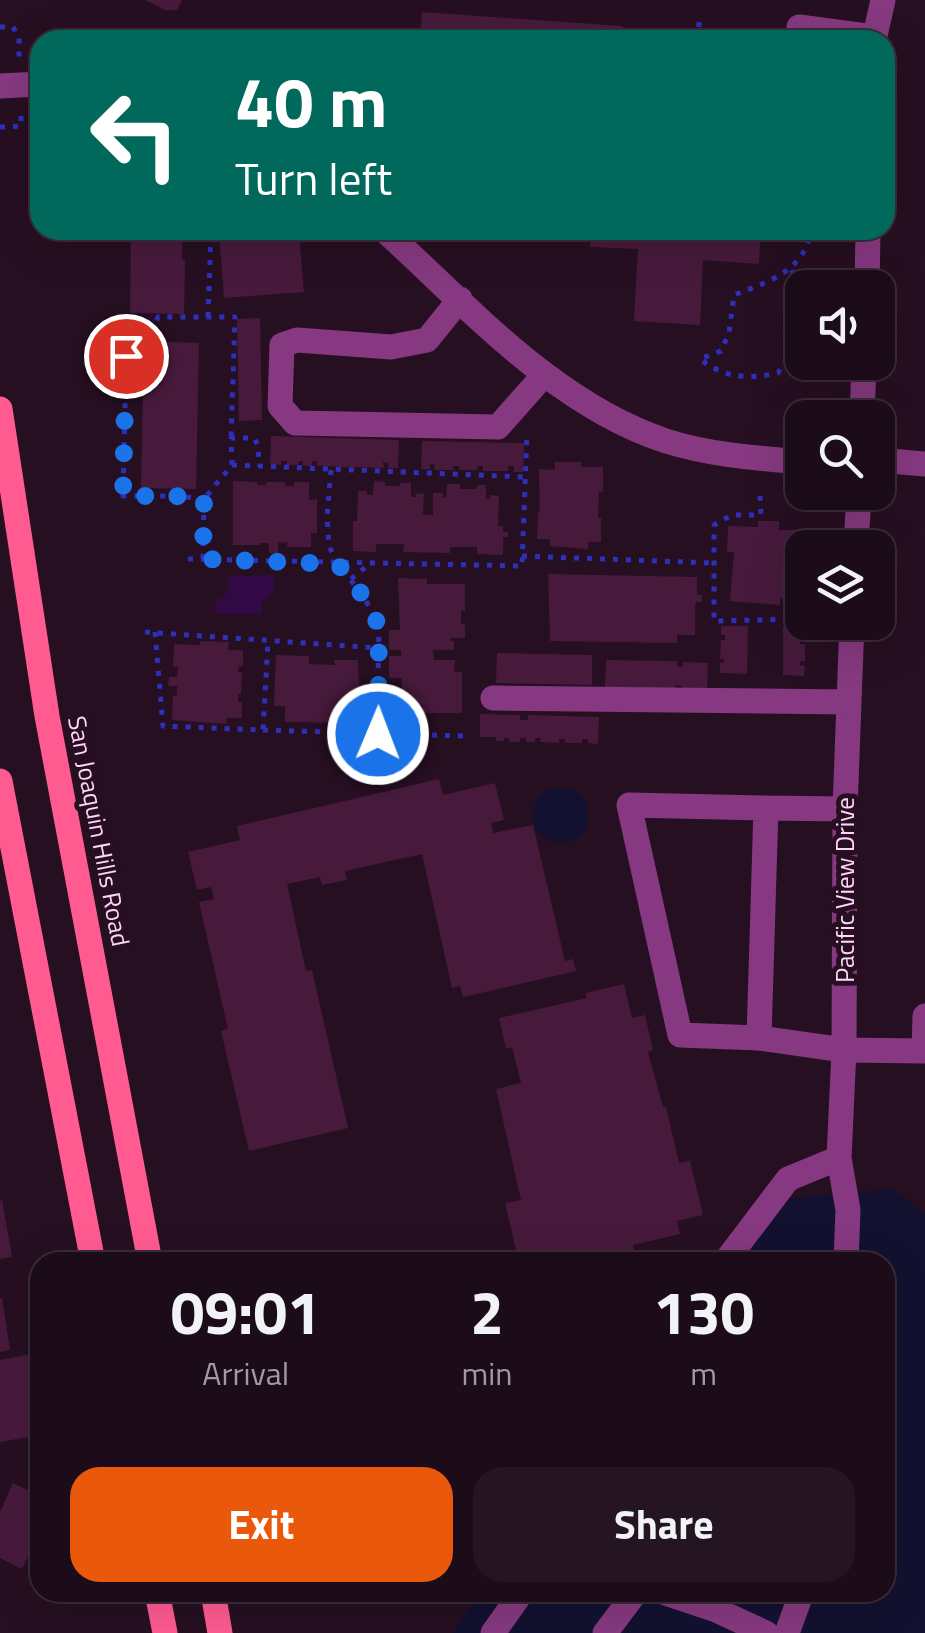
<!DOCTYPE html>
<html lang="en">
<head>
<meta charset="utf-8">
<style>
  :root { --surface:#1c0b19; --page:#251422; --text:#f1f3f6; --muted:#a09ba2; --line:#3a2b38; --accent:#ea580c }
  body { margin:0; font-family:"Titillium Web",sans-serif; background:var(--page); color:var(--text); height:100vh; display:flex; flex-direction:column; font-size:38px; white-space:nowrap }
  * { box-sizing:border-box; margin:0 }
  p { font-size:32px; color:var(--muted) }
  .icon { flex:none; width:55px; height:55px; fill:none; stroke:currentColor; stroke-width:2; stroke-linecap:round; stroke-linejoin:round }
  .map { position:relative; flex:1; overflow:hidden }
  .panel { position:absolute; left:30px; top:1252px; width:865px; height:350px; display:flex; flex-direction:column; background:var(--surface); border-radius:30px; box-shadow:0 10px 40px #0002,0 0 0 2px var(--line) }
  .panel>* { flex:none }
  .banner { position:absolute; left:30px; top:30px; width:865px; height:210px; border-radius:30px; box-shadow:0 10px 40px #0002,0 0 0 2px var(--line); background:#00695c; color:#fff; overflow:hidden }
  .tools { position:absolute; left:785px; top:270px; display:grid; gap:20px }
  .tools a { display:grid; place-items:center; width:110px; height:110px; border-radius:20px; background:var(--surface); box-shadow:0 10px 40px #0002,0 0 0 2px var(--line); font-size:50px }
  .pin { position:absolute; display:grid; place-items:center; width:85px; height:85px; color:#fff; margin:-42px; border:5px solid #fff; border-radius:50%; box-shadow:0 2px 10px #0007 }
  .me { position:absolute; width:110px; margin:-55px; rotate:1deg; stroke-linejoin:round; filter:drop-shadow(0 0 8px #0008) }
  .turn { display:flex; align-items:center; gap:35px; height:210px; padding:0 40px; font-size:45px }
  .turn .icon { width:130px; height:130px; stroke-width:2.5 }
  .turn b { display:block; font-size:70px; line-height:85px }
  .eta { display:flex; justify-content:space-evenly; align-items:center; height:170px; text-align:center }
  .eta b { font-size:60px; font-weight:700; line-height:70px }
  .button { display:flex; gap:20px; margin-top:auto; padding:20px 40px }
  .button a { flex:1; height:115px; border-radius:30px; background:var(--accent); color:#fff; font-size:40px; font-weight:700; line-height:115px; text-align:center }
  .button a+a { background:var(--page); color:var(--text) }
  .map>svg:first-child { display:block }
  .green { fill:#121130 }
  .water { fill:#310945 }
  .building { fill:#471a3c }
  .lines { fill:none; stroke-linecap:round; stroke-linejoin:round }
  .path { stroke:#2d30ba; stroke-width:5; stroke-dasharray:5 8; stroke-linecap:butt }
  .minor { stroke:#863980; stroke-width:25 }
  .major { stroke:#ff5b91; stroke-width:25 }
  .route { stroke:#1a73e8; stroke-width:18; stroke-dasharray:0 32.4 }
  .labels { text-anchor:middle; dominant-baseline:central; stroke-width:10; stroke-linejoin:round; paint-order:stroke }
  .street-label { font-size:25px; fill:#ffd4f8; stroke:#260f21 }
</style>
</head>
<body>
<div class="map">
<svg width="925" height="1633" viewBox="0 0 925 1633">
  <rect width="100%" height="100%" fill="#260f21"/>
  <path class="green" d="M533 815a28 28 0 1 1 56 0a28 28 0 1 1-56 0Z
    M892,1189l33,25v419h-473l28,-40 405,-1v-330h-171l44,-61z"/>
  <path class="water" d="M274,575v18l-12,9v12h-47v-12l13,-9v-17z"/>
  <path class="building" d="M145,0h37l-5,10h-12z
    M422,12l201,14 -1,14h-202z
    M131,230h61v11h-10v18l3,1 -1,54 -54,-1z
    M249,230v8l50,-4 5,58 -80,6 -5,-66z
    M591,230h170l-2,34 -56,-4 -3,65 -66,-4 4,-72 -48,-2z
    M260,318l2,102 -23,1 -2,-102z
    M144,341l55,2 -3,146 -55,-1z
    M271,436l128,4 -1,28h-10l1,-5 -6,-1 1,6 -67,-2v-5h-5v5h-9v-5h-4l-1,4h-12l1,-4h-6v4l-11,-1z
    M422,441l102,2 -1,29h-9v-6h-6v5h-25v-5h-5l-1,4h-18v-4h-6v4h-19l1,-5 -5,-1v5h-9z
    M555,462h26v5h22v25l-4,-1 -1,27h3v24h-13v7l-38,-3v-7h-13l1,-28h2l-1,-42 16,1z
    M233,481l24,1v3h9v-3h19v4h9v-4h15v18l8,-1v34h-6v14h-24l1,-5 -10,1v10h-9v-10h-9v2h-27z
    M374,481l11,1v4h15v-3h11v14h5l-1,-4 9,1 -1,20 10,1v-22h10v5h3l1,-14h13v5h17v-4h9v14h4v-4l9,1 -1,30h5v6h5v5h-5v18l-26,-1v-7h-27v6l-47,-1 1,-8h-28v8l-23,-1v-30h4l1,-30h9v4h6z
    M758,521h21v9h19v18h-6v5l3,1 -1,21h-3v7h5v17l-16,-1v7l-50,-4 4,-49h-7l1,-26 30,1z
    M548,574l149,3v18h5v7h-6l-1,5v28h-18v8l-127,-2z
    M398,578l29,1v5h38v27h-4v13h4v14h-14v3h3v9h-21l1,10h21l-1,12h8v41h-39v-8h-21v-27h-13v-22h12v-6h-12v-20h11z
    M721,626h27l-1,48 -27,-1v-10h4v-4h-4l1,-19h4v-5h-4z
    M783,627h23l-1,12h-5v5h5v17h-5l-1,4 6,1 -1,10 -21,-1z
    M200,641l29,1 -1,8h15v16h-4l-1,6h4l-1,22h-3v8h4v16h-15l-1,6 -54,-4 1,-25 4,1v-10h-9l1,-9h8l1,-10h-5l1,-23 26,1z
    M497,653l95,2v30l-96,-2z
    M276,655l33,1v8l26,1 -1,-5h24l2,48h-8v15l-67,-1v-16h-11z
    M606,660l71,1v5l6,1v-5l25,1 -1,26h-25l1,-3 -8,-1 1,4 -71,-2z
    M480,714l40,1v5h8v-5l71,2 -1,27 -10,-1v-4h-6v4h-17v-4h-6v4l-19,-1 1,-4h-6v4h-9v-4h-6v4h-11v-4h-5v3h-8v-4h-16z
    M439,779l4,16 52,-12 9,37 -13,3 2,10 40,-8 32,136 8,-2 3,12 -113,26 -3,-11 -8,2 -30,-134 -77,17 2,9 -25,5 -2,-8 -33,7 19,87 6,-1 36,158 -99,23 -28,-120 7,-2 -29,-127 15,-3 -3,-12 -14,3 -9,-38 52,-12 -3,-14z
    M624,984l8,34 13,-3 8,35 -5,2 15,55h3l13,56 11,-2 13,54 -26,6 3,13 -47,11 4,17h-118l-14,-59 16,-3 -25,-111 25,-6 -9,-36 -6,2 -7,-31 88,-20 -2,-5z
    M2,1200l10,57 -12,2v-58z
    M0,1298h2l8,52 -10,2z
    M32,1354l5,30 -9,1 6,31 6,-1v20l-40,7v-82z
    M13,1483l27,13v36l-18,37 -22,-11v-46z
    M706,1592h32l-3,11z"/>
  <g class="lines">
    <path class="path" d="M0,27h13l6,11v21
      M697,40l3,-24
      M0,127l21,-1v-16
      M792,270l7,32 -7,48 -14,23c-29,6 -52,6 -78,-14l21,-8 8,-18 5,-38c34,-13 71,-24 77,-65
      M208,317l3,-87
      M232,465l-1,-27h23l4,7 1,21
      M331,470l-4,47 2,29 9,18 26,33 15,29 -2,108
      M760,496l1,19h-29l-18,10v96l88,-2
      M204,499c-27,-4 -53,-3 -81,-3l4,-174h29l2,-5h77l-4,121
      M522,556l192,7
      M188,559l334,7 5,-133
      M203,559l1,-60 28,-34 293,12
      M351,579l16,-13
      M145,632l233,16
      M155,632l8,94 100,4 5,-89
      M263,730l203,6"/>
    <path class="minor" d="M799,27l75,10
      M874,40l9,-40
      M0,86l40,-2
      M384,230c85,77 170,174 282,211 44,14 91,17 136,21
      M867,288l1,-58
      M460,299l-33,41 -36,7 -94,-7 -15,5 -2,61 15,17 203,4 46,-52
      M862,418l2,-56
      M878,460l47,4
      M856,548l3,-56
      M493,698l355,4
      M845,809l-79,-1 -7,230 85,12 80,1 1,-35
      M759,1038l-79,-3 -51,-230 137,3
      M725,1262l63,-83 51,-21
      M846,1262l2,-52 -9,-52 5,-108 1,-241 7,-187
      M662,1592l54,18 50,23
      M493,1633l29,-41
      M605,1633l31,-41
      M787,1633l15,-41"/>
    <path class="major" d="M0,409l47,307 103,546
      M0,781l93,481
      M157,1592l8,41
      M213,1592l7,41"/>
  </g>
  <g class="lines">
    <path class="route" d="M126,356l-3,140c28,0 54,-1 81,2l-1,61 135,5 26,33 15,29 -1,108"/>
  </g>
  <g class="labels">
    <g class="street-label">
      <text transform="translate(99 831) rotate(79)">San Joaquin Hills Road</text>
      <text transform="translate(845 890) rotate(-90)">Pacific View Drive</text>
    </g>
  </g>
</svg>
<div class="tools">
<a><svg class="icon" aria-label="sound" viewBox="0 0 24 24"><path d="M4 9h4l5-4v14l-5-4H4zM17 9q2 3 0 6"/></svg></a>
<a><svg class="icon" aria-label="search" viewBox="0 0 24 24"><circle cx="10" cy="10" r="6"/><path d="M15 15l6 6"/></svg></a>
<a><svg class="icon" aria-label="layers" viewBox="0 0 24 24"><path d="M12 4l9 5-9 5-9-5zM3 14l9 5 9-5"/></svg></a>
</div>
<div class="pin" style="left:126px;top:356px;background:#d93025"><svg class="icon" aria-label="arrive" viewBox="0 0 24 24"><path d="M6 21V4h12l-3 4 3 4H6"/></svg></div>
<svg class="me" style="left:378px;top:734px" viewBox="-20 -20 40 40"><circle r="17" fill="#1a73e8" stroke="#fff" stroke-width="3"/><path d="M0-11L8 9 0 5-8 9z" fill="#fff"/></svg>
<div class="banner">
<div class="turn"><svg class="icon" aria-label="left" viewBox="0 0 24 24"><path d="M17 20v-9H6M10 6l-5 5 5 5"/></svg><div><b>40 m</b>Turn left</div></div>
</div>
<section class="panel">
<div class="eta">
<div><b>09:01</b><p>Arrival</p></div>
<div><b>2</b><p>min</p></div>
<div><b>130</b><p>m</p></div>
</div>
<div class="button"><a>Exit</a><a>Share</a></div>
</section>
</div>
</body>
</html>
